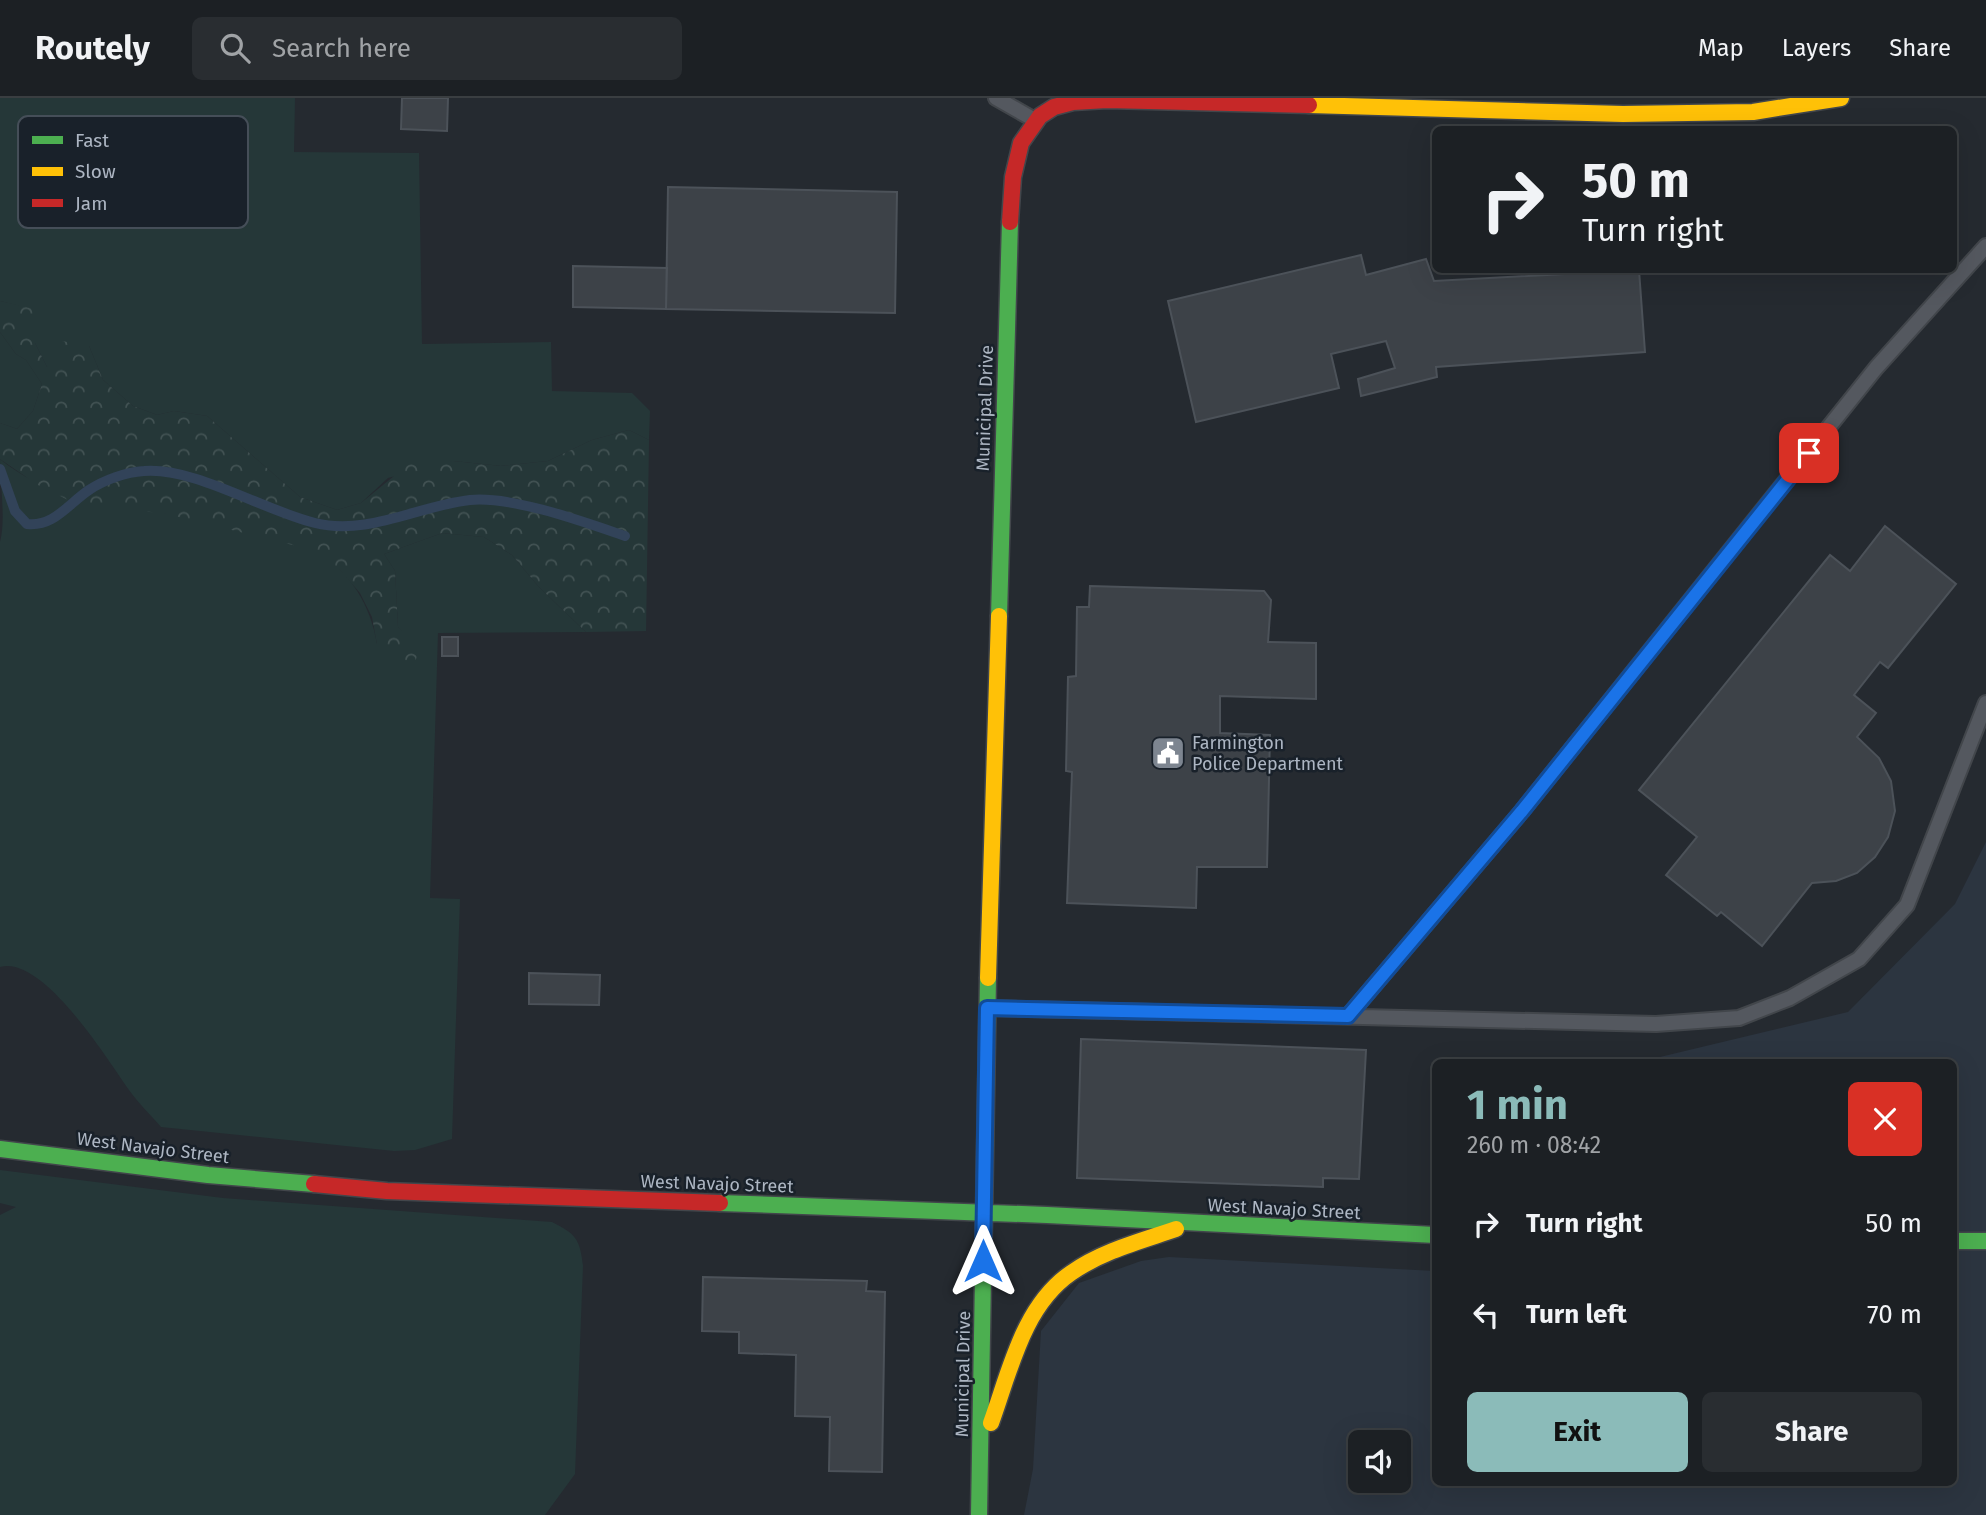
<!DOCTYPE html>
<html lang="en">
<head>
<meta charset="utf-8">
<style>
  :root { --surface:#1c2024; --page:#292d31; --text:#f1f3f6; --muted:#a0a3a6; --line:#3a3e41; --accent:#8bbbb9 }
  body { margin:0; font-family:"Fira Sans",sans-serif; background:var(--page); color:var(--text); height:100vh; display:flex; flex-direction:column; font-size:26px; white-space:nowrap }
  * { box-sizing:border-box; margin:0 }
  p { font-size:23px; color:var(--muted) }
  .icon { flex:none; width:38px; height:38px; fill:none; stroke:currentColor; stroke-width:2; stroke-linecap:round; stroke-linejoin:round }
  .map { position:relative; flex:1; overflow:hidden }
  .side { position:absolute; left:1432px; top:961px; width:525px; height:427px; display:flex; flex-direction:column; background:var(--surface); border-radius:10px; box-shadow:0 7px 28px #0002,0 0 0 2px var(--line) }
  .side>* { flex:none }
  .hud { position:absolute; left:1432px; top:28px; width:525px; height:147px; border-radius:10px; box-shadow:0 7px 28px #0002,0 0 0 2px var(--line); background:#1c2024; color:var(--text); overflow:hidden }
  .fabs { position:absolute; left:1348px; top:1332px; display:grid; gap:14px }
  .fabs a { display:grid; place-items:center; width:63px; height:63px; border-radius:10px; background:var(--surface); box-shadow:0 7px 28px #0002,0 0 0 2px var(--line); font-size:35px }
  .pin { position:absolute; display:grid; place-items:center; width:60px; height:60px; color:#fff; margin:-30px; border-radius:14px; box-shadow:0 4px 10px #0006 }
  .me { position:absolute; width:77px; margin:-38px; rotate:0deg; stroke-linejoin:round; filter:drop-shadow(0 0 5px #0008) }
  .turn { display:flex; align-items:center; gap:24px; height:147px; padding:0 35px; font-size:32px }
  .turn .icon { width:91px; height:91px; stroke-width:2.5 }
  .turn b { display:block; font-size:49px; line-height:60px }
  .round { display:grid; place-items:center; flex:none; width:74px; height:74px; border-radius:10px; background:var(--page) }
  .headline { display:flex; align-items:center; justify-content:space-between; height:119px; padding:0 35px }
  h1 { font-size:42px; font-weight:700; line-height:52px; color:var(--accent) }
  .primary-button { display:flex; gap:14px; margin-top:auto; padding:14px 35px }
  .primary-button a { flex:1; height:80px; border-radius:10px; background:var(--accent); color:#111; font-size:28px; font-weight:700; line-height:80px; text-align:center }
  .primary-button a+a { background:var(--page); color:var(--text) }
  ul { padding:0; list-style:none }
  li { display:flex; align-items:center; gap:21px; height:91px; padding:0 35px }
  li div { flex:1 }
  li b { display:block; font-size:26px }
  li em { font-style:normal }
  header { display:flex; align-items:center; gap:42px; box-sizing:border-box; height:98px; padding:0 35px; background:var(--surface); border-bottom:2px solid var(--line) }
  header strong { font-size:33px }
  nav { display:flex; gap:38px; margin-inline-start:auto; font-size:24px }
  .search { width:490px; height:63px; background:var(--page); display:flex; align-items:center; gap:18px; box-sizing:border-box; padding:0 24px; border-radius:10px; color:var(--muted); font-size:26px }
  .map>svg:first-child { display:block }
  .airport { fill:#2c3540; fill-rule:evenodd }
  .grass { fill:#253738 }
  .forest { fill:url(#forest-crowns) }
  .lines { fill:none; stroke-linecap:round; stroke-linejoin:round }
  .stream { stroke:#324359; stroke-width:10 }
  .building { fill:#3d4248; stroke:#4c5259; stroke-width:2 }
  .lane-casing { stroke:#42464b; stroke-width:18 }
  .fast-casing { stroke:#42464b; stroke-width:19 }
  .slow-casing { stroke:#42464b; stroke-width:19 }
  .jam-casing { stroke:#42464b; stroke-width:19 }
  .lane { stroke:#54585f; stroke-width:14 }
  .fast { stroke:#4caf50; stroke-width:16 }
  .slow { stroke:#ffc107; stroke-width:16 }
  .jam { stroke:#c62828; stroke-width:16 }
  .route-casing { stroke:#114b97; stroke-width:18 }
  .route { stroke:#1a73e8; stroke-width:12 }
  .labels { text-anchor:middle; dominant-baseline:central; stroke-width:5; stroke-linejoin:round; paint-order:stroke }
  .street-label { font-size:18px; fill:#adb6c3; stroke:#19212a }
  .poi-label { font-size:18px; fill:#adb6c3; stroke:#19212a; text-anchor:start }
  .key { fill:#19212a; stroke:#454e58; stroke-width:2 }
  .key-label { font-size:19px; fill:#adb6c3 }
</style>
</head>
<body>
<header>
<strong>Routely</strong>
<div class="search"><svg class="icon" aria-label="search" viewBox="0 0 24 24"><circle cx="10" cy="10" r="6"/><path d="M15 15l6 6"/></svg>Search here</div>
<nav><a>Map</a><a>Layers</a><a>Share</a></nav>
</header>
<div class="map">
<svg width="1986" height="1417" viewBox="0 0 1986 1417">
  <defs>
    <pattern id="forest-crowns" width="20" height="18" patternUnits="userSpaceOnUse" patternTransform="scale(1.75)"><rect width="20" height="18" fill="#253738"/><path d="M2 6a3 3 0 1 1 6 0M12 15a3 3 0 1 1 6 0" fill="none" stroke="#425253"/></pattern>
  </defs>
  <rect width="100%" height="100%" fill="#252a30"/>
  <path class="airport" d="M1986,744v673h-962l9,-46 8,-138 38,-48 62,-22 28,-4 266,14v211h518v-420h-314l209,-50 107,-108zM1360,1344h38v38h-38z"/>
  <path class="grass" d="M0,0h295l-1,54 125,1 3,191 129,-2 1,49 80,2 18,18 -1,29 -20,-10 -37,10 -44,21 -47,5 -48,-5 -65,17 -27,25 -24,7 -37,-13 -93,-81 -33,-5 -17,4 -24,-9 -30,-26 -14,-34 -42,21 -12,-24v-33l-35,-9z
    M0,234l16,22 10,6 16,24 -9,27 -16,18 -17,-6z
    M0,361c48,40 111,44 170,55 31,7 62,14 93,22 16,5 37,7 51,14 36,20 57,56 63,94l28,-10 -7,-7 -3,-56 -11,-17 58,-21 42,4 28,18 27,32 47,45 -148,1 -8,265 30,1 -8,240 -37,11 -21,1 -233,-24c-10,-12 -23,-24 -32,-37 -22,-31 -86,-135 -129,-123v-425c6,-22 0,-58 0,-83z
    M0,1072l223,28 329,24c24,12 28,17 31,44l-8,208 -30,41h-545v-300l16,-8 -16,-4z"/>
  <path class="forest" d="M0,203l35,8v34l12,24 15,-26 27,5 14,34 30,26 24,9 17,-4 33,5 93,81 37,13 24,-7 49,-40 43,-2 48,5 47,-5 44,-21 37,-10 20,10 -3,191 -60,1 -47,-45 -27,-32 -28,-18 -42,-4 -58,21 11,17 3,56 22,19 -7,23 -19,-2 -17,-23 -5,-27 -12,-24 -20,-23 -27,-20 -146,-36 -93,-11 -36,-18 -38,-26v-36l17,6 16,-18 9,-27 -16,-24 -10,-6 -16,-22z"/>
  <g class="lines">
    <path class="stream" d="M0,371l15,42 12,13c27,3 41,-20 62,-34 15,-10 37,-18 55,-19 51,-4 118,39 171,52 52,13 103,-17 155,-23 43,-4 114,22 155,36"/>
  </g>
  <path class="building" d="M402,0h46l-1,33 -46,-2z
    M668,89l229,5 -2,121 -229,-4z
    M1361,157l5,20 60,-16 8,22 205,-11 6,82 -209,15 1,10 -76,19 -3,-17 37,-11 -9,-27 -55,13 8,34 -143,34 -28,-121z
    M573,168l94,2 -1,41 -93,-2z
    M1885,428l71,58 -68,84 -8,-6 -26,33 22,18 -19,24 22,21 12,23 4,30 -7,26 -13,20 -18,16 -21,8 -24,2 -50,63 -41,-34 -4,4 -51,-41 31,-38 -58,-47 191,-235 20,16z
    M1090,488l174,5 7,9 -3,42 48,1v56l-96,-3v37l50,2 -3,132h-70l-1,41 -129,-5 5,-131 -6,-1 2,-94 8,-1 1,-69h12z
    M442,539h16v19h-16z
    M529,875l71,2 -1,30 -70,-1z
    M1081,941l285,11 -7,129 -36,-1v9l-246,-9z
    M703,1179l164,4 -1,10 19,1 -3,180 -53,-1 1,-54 -35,-1 1,-61 -57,-2v-21l-37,-1z"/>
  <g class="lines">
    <g class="lane-casing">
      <path id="lane" d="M996,0l37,21
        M988,910l668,16 83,-6 51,-20 69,-39 48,-54 79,-202
        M1348,918l174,-205 354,-443 110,-122"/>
    </g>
    <g class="fast-casing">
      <path id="fast" d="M999,518l11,-394
        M0,1051l208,26 106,9
        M720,1105l327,12 388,20
        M1953,1143h33
        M979,1417l9,-537"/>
    </g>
    <g class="slow-casing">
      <path id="slow" d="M1309,7l314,9 130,-2 88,-14
        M988,880l11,-362
        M991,1325c19,-52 32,-117 80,-150 31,-22 70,-32 105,-44"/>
    </g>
    <g class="jam-casing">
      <path id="jam" d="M1010,124l3,-45 8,-34 19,-27 14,-9 19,-5 34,-2 202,5
        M314,1086l73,7 333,12"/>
    </g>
    <use href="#lane" class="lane"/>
    <use href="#fast" class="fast"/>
    <use href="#slow" class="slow"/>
    <use href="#jam" class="jam"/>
  </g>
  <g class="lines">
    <g class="route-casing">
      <path id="route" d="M983,1163l4,-253 361,8 174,-205 287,-358"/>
    </g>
    <use href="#route" class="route"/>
  </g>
  <defs>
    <g id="civic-square" transform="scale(1.75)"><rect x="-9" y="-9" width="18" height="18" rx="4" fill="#7d8590" stroke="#19212a"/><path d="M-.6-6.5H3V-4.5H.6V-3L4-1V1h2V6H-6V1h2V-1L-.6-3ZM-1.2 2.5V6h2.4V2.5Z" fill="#fff"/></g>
  </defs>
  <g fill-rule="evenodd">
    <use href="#civic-square" x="1168" y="655"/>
  </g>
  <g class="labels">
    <g class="street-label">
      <text transform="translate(985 310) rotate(-88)">Municipal Drive</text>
      <text transform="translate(153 1050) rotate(7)">West Navajo Street</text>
      <text transform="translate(717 1086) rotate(2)">West Navajo Street</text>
      <text transform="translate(1284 1111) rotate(3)">West Navajo Street</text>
      <text transform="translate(963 1276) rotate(-89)">Municipal Drive</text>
    </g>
    <g class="poi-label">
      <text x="1192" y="645">Farmington<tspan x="1192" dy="21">Police Department</tspan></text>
    </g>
  </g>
  <rect x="18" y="18" width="230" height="112" rx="10" class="key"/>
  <rect x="32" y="38" width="31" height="8" fill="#4caf50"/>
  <rect x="32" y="69" width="31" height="9" fill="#ffc107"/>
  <rect x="32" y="101" width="31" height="8" fill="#c62828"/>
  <g class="key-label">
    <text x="75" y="49">Fast</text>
    <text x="75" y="80">Slow</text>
    <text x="75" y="112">Jam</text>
  </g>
</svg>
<div class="fabs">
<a><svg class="icon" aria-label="sound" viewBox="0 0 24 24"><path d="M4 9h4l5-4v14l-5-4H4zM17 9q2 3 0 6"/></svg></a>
</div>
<div class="pin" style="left:1809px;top:355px;background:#d93025"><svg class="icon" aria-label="arrive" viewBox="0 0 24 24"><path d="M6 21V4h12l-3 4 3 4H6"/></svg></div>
<svg class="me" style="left:983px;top:1163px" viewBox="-20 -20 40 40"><path d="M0-17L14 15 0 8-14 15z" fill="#1a73e8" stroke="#fff" stroke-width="4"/></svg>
<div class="hud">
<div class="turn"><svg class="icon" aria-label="right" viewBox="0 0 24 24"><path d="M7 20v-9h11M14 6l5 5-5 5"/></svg><div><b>50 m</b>Turn right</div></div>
</div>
<section class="side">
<div class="headline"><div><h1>1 min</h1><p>260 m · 08:42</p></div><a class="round" style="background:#d93025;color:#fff"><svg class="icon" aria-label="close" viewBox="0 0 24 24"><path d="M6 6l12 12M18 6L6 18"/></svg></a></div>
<ul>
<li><svg class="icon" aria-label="right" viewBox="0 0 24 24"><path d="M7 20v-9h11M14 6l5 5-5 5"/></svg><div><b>Turn right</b></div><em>50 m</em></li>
<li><svg class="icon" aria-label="left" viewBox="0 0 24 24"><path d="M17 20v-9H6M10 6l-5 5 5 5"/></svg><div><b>Turn left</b></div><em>70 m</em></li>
</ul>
<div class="primary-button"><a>Exit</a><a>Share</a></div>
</section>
</div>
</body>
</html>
